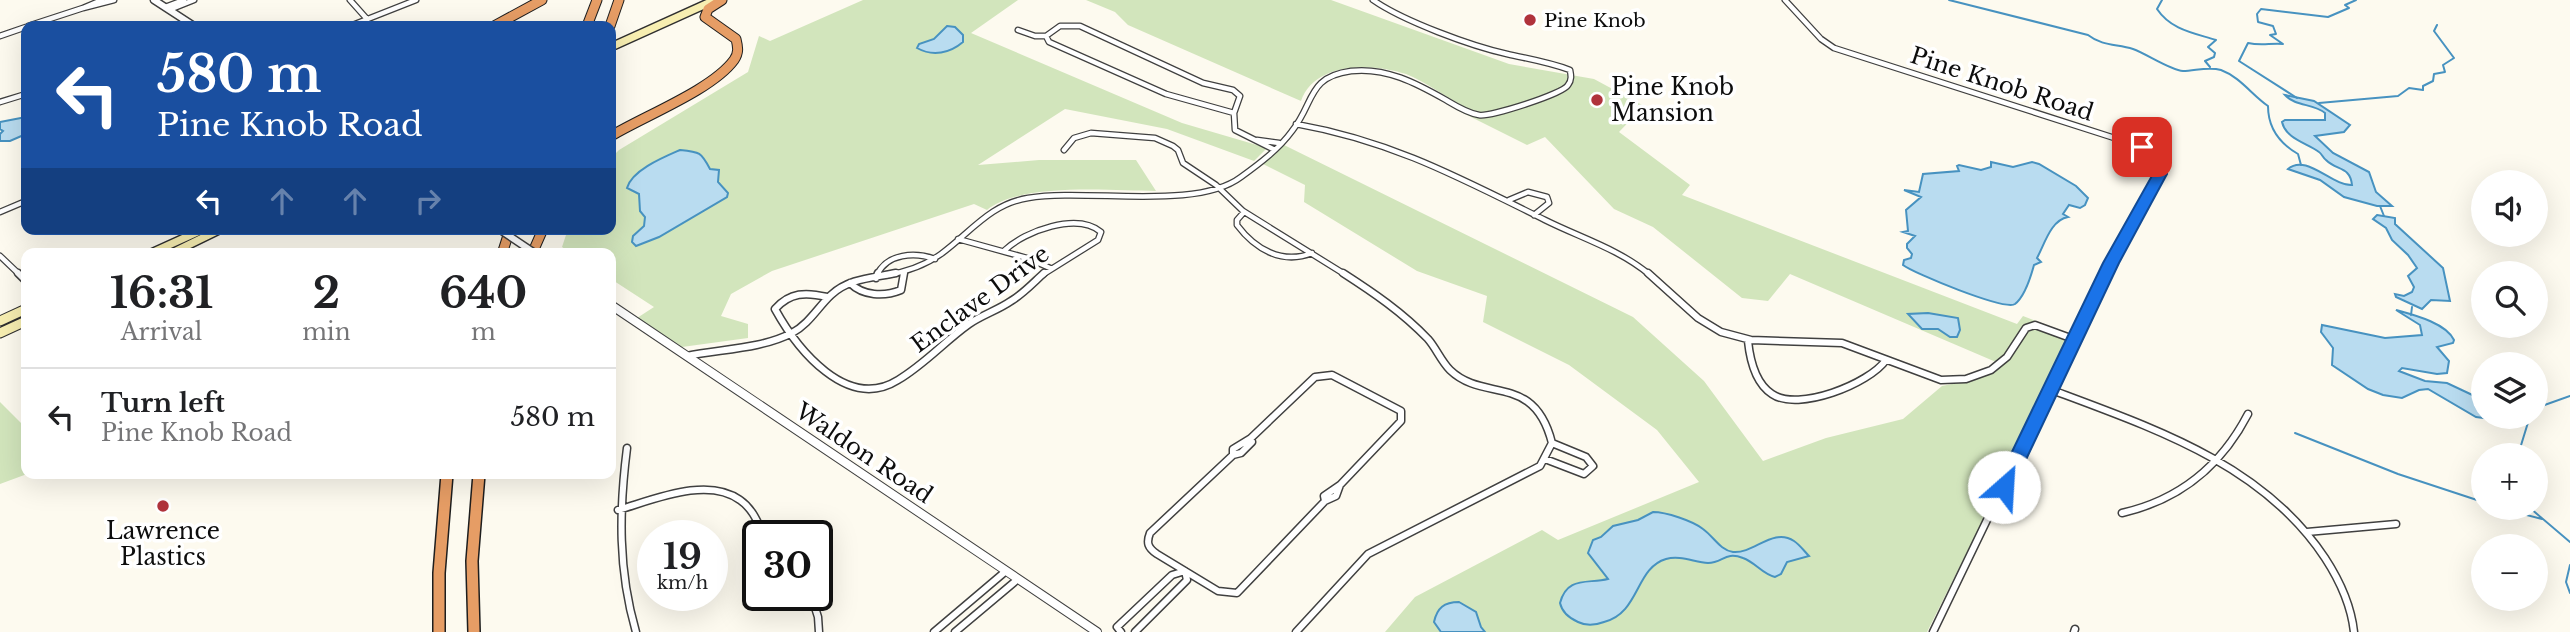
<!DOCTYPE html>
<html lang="en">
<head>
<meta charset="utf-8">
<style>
  :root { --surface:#fff; --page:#f2f2f2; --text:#202124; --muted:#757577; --line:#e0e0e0 }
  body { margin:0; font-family:"Libre Baskerville",serif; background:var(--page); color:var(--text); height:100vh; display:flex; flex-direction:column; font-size:26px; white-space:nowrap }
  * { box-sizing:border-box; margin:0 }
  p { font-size:23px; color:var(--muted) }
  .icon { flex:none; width:38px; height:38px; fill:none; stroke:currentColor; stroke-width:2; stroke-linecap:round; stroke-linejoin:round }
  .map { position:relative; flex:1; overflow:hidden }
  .details { position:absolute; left:21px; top:248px; width:595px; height:231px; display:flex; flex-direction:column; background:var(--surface); border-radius:14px; box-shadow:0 7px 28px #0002 }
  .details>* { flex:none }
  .guide { position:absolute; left:21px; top:21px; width:595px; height:214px; border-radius:14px; box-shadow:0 7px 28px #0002; background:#1a4fa0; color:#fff; overflow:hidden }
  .tools { position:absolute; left:2471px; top:170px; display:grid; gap:14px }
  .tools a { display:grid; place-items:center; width:77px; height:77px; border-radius:50%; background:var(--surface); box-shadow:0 7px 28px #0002; font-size:35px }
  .speed { position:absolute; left:637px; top:520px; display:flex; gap:14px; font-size:35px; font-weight:700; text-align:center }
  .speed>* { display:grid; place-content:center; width:91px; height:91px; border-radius:50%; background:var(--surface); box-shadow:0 7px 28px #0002; line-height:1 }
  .speed small { font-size:18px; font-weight:400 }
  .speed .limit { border:4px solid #111; border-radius:10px; background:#fff; color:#111 }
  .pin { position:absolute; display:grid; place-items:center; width:60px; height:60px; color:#fff; margin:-30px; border-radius:14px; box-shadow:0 4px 10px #0006 }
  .me { position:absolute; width:77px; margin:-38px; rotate:26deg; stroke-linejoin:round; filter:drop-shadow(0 0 5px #0008) }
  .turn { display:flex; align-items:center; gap:24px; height:147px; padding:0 21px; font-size:32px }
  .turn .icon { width:91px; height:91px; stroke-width:2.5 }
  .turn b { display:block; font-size:49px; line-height:60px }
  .lanes { display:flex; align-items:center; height:66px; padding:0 21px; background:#0003; justify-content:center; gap:35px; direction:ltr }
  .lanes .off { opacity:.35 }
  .eta { display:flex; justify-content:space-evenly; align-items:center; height:119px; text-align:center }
  .eta b { font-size:42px; font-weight:800; line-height:49px }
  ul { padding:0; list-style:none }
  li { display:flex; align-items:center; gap:21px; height:98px; padding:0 21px; border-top:2px solid var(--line) }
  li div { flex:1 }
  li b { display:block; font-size:26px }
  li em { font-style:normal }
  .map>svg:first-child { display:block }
  .green { fill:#d2e5bc }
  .water { fill:#b9dcf0; stroke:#4792c0; stroke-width:2 }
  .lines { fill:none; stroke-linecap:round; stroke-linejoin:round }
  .stream { stroke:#4792c0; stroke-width:2 }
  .minor-far1-casing { stroke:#404040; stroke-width:7 }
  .minor-casing { stroke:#404040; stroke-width:9 }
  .tertiary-far1-casing { stroke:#404040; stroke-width:9 }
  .tertiary-casing { stroke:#404040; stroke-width:10 }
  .secondary-far1-casing { stroke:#2f2f2f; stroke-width:10 }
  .secondary-casing { stroke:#2f2f2f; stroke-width:11 }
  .motorway-far1-casing { stroke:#1e1e1e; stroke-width:11 }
  .motorway-casing { stroke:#1e1e1e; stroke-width:14 }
  .minor-far1 { stroke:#fff; stroke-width:4.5 }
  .minor { stroke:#fff; stroke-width:6 }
  .tertiary-far1 { stroke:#fff; stroke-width:6 }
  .tertiary { stroke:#fff; stroke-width:8 }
  .secondary-far1 { stroke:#f7eeb1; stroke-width:7 }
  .secondary { stroke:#f7eeb1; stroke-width:9 }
  .motorway-far1 { stroke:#e69d65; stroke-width:9 }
  .motorway { stroke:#e69d65; stroke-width:11 }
  .tertiary-bridge-casing { stroke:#404040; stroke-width:9; stroke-linecap:butt }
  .tertiary-bridge { stroke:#fff; stroke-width:6 }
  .route { fill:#1a73e8; stroke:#114b97; stroke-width:2 }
  .poi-dot { fill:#b0333c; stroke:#fff; stroke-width:2.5 }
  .labels { text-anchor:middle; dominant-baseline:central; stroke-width:7; stroke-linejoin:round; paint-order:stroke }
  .far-poi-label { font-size:19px; fill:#0d0d0d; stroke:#fff; text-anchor:start }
  .street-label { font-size:23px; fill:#0d0d0d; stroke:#fff }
  .poi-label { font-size:23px; fill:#0d0d0d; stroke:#fff; text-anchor:start }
</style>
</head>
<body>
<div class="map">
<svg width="2570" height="632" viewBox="0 0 2570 632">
  <rect width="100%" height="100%" fill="#fdfaef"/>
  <path class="green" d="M863,0h155l-47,33 211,90 85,25 -13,13 -87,-32 -102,-20 -87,56 61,-5h97l20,31c-45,0 -134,-9 -169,19l-13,-6 -202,67 -41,23 -10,22 27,8v14l-66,9 -45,-29 17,-11 -43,-28v-25h-39l-10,-7 6,-18h43v-71l8,-8 129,-78 11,-36 11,5z
    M1086,0h245l178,64 85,15 50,27 -25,26 71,53 -8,10 335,129 6,-8 52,20 -148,296h-542l30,-35 127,-67 16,10 141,-58 -42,-52 -88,-65 -86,-43 4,-26 -70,-25 -113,-69 1,-17 -42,-21 21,-19 349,172 71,64 59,80 63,-23 77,-19 39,-33 20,-4 41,-17 -213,-91 -22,27 -26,-3 -89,-71 -39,-18 -69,-72 -18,8 -70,-35 6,-4c-19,-10 -37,-24 -57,-32 -33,-11 -91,-13 -105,27l-173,-76 -13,-13z
    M0,402l26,26 1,46 -27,10z"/>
  <path class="water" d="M947,26l8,1 8,8v7c-13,11 -30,15 -46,6l2,-4 15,-5z
    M2285,95l29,6 36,24 -6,7 -29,4 18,17 36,19 7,20 16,14h-15l-33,-9 -24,-17 -32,-11c18,-16 44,17 64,16 -2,-19 -15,-14 -26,-25 -3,-2 -4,-6 -7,-8 -12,-9 -33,-13 -37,-30l3,-2h40v-7c-12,-10 -29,-6 -40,-18z
    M26,117v17l-16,7h-10v-7l3,-3 -3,-2v-7z
    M680,150c20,2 21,2 30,19l9,1 -1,12 10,11 -1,4 -68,40 -23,9 -4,-4 1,-6 11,-10 1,-9 -5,-6 -1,-17 -12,-6c5,-18 37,-31 53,-38z
    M1991,162l22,5 19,-5 7,2 37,22 12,12 -3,7 -5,3 -11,-3 -6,9 5,3c-17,3 -23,26 -31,41l4,4 -7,3c-3,11 -10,32 -19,39 -10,7 -102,-31 -112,-39l1,-5 7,-2 1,-4 -5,-6v-4l8,-8 -12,-4 5,-1 -2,-21 15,-13 -17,-7 15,2 4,-18 36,-3 -2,-5 2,-1 22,5 10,-3z
    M2377,215l18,3v6l48,44 7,33 -19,-1 -9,9 -26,-12 -1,-3 9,2 8,-4 2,-5 -6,-11 9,-8 -9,-13 -16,-15 -6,-12 -13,-9z
    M2396,310c18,5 50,13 58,30l-1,3 -16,4 12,14 -2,12 -10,1 -35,-6 -3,3 26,10 22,2 36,17v16l10,1 -2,2 -15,-2 -48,-28 -9,1 -17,8 -19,-3 -15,-6 -36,-24 1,-17 -12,-16 1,-7 63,13 37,-3 -2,-10z
    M1928,313l30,5 2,12 -3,7h-7l-12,-8h-16l-14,-15z
    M1653,512c13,0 40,9 50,17 11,8 17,21 30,23 21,2 40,-25 61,-11 6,4 10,10 15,15l-22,6 -6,12 -6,3c-13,-3 -20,-15 -32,-19 -18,-7 -20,5 -35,5 -14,-1 -28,-8 -42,-4 -31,9 -26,54 -62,63 -8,3 -18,4 -26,0 -9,-4 -16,-10 -18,-19 7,-27 27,-19 48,-24l-20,-26 5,-13 8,-3 12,-11 25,-6z
    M1459,602l17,10 5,15 4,5h-44l-7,-10c3,-14 10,-20 25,-20z"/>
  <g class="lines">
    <path class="stream" d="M1949,0l139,35c14,11 28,9 45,14 14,5 37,21 50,22 12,0 25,-5 38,-1 19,7 31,25 47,36 0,22 11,37 30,48l3,11
      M2162,0l-5,9c14,21 37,24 59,31l-8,7 7,6 -1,4 -9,4 5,6
      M2297,98l-58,-37 9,-18c13,3 22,0 35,1l-13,-9 6,-1 -3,-8 -15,-4 -1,-8 4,-5 67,8 21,-9 -4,-3 11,-5
      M2319,103l79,-7 11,-8 14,2v-4l10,-5 1,-7 11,-2 -2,-7 11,-7 -20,-27 3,-6
      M2380,206l4,10
      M2411,315l1,-8
      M2536,408l34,-12
      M2514,416l12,6
      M2295,433l103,41 85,28
      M2518,455l12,-39
      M2500,508l42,11
      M2530,508l40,34
      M2570,565l-4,17 4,11"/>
    <g class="minor-far1-casing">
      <path id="minor-far1" d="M102,0l-19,8 31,-8
        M350,0l17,19
        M1785,0l36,39 13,9 296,95 24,10 7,6 -1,15 -6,13 -49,88
        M165,7l19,-7
        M169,10l25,-10
        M28,26l55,-18
        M350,26l66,-26
        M1018,30l17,6h11l3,6 117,52 68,19 1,17 38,19
        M0,36l26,-9
        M1046,36l14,-10h20l123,57 30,7 7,6 -6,17
        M0,102l26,-8
        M1296,124c96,17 164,54 249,96 36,18 74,29 105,55
        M1257,140l22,3
        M1064,150l10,-12 17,-5 64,5 18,8 5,4 5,13 33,22 27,26 103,64
        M1509,200l19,-8 19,5 2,6 -15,12
        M0,212l26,-11
        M1244,212l-7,8v5c18,24 45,40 75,28
        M958,239l69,19 23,10
        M1005,250c20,-19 72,-38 96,-18l-3,8 -56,35
        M0,256l20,19
        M877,275c10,-22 38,-23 58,-16
        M887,275c19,-3 37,-9 54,-21 29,-21 49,-50 87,-56 60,-10 168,13 213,-21 18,-13 38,-28 51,-46 23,-29 15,-54 59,-60 35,-4 65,12 95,29 10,6 21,13 33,15 11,2 84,-21 89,-30 4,-5 3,-10 2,-15 -21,-8 -41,-11 -63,-16 -36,-8 -104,-33 -134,-54"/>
    </g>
    <g class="minor-casing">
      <path id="minor" d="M18,273l8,8
        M1648,273l50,45 23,14 30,8 91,3 99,37 25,-1 25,-9 16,-13 19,-29 9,-3 41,15
        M876,278l2,-5
        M850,283c13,13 34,14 51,7l3,-17
        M827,297c-21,-5 -37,-5 -52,12 22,40 72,103 123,71 27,-16 47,-39 71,-56 13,-9 29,-14 42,-23 12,-7 22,-18 33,-28
        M1748,341c2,19 7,42 24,53 26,18 97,-10 114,-34
        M687,356c34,-7 74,-7 105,-23 17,-9 26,-26 39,-38 18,-17 42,-17 65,-22
        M2052,390c101,38 211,74 273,168 15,23 26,46 29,74
        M1251,438l1,4 -11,11 -8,2v-6z
        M1251,438l64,-61 17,-2 69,36v10l-61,64
        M627,448c-8,63 -9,122 9,184
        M1233,455l-83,78c-4,10 -2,15 7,21l61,37 19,2 88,-92
        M1545,459l39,15 9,-8 -7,-9 -34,-14
        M1340,485l-4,11 -11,5 -1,-5z
        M618,510c35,-10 89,-34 122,-10 13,9 18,23 24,36
        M2122,513c57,-13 99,-47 126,-99
        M2307,532l89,-8
        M811,595l7,22 1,15
        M934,632l72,-61
        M955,632l63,-53
        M1121,632l-4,-5 55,-52 13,-4 2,9 -52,52
        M1296,632l72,-78 172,-88 12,-23c-18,-71 -68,-40 -102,-73 -9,-9 -14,-22 -22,-31 -26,-27 -54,-46 -85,-66
        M1933,632l173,-359
        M2074,632l1,-3"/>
    </g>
    <g class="tertiary-far1-casing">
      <path id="tertiary-far1" d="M154,0l40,26"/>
    </g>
    <g class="tertiary-casing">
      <path id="tertiary" d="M611,305l486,327"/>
    </g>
    <g class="secondary-far1-casing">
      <path id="secondary-far1" d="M611,47l104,-47
        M149,254l55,-25
        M170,254l51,-25"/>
    </g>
    <g class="secondary-casing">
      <path id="secondary" d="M0,321l26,-12
        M0,333l26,-12"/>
    </g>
    <g class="motorway-far1-casing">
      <path id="motorway-far1" d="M494,26l48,-26
        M587,26l10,-26
        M610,26l9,-26
        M611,136c33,-20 101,-46 123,-76 5,-7 4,-13 2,-21l-31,-22 3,-8 14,-9
        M502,254l8,-25
        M532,254l11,-25"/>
    </g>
    <g class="motorway-casing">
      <path id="motorway" d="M439,632v-59l8,-99
        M474,632l-2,-71 7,-87"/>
    </g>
    <use href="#minor-far1" class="minor-far1"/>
    <use href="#minor" class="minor"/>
    <use href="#tertiary-far1" class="tertiary-far1"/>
    <use href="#tertiary" class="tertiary"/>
    <use href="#secondary-far1" class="secondary-far1"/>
    <use href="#secondary" class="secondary"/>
    <use href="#motorway-far1" class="motorway-far1"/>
    <use href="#motorway" class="motorway"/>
    <g class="tertiary-bridge-casing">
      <path id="tertiary-bridge" d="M499,229l37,25"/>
    </g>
    <use href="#tertiary-bridge" class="tertiary-bridge"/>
  </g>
  <path class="route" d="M2142,143l24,13 1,18 -48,89 -106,224 -2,5h-13l-3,-5 108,-224 50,-89 1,-13 -19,-14z"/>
  <g class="poi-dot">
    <circle cx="1530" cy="20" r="7"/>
    <circle cx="1597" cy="100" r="7"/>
    <circle cx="163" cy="506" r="7"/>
  </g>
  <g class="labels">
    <g class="far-poi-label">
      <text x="1544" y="20">Pine Knob</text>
    </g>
    <g class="street-label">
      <text transform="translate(2002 84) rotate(18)">Pine Knob Road</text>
      <text transform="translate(980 299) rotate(-36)">Enclave Drive</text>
      <text transform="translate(864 453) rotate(34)">Waldon Road</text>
    </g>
    <g class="poi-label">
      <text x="1611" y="87">Pine Knob<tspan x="1611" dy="26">Mansion</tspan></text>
      <text x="163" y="531" text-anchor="middle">Lawrence<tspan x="163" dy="26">Plastics</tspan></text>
    </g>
  </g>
</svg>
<div class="tools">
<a><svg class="icon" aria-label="sound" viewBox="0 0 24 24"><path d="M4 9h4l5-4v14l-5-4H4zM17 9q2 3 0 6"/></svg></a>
<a><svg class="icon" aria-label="search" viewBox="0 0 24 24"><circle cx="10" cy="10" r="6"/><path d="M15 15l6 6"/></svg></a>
<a><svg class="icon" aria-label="layers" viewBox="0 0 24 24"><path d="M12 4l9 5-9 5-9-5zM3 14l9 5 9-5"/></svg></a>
<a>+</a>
<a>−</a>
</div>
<div class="speed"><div>19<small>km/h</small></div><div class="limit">30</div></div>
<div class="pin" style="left:2142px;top:147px;background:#d93025"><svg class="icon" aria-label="arrive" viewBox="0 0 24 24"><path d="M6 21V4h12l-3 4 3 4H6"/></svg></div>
<svg class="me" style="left:2004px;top:487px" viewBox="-20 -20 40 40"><circle r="19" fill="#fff"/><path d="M0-13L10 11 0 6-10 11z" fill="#1a73e8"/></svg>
<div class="guide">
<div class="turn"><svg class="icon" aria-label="left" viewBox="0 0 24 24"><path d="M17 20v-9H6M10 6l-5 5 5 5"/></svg><div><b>580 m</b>Pine Knob Road</div></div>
<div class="lanes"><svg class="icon" aria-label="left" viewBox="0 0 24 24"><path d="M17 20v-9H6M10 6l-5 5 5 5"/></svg><svg class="icon off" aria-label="ahead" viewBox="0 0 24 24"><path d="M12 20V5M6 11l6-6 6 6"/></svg><svg class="icon off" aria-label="ahead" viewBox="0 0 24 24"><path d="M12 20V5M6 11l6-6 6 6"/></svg><svg class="icon off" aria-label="right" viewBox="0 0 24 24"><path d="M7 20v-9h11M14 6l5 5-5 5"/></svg></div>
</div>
<section class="details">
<div class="eta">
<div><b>16:31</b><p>Arrival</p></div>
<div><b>2</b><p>min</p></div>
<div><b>640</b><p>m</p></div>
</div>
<ul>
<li><svg class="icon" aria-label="left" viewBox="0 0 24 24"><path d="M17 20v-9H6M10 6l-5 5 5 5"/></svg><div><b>Turn left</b><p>Pine Knob Road</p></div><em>580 m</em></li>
</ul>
</section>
</div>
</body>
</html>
